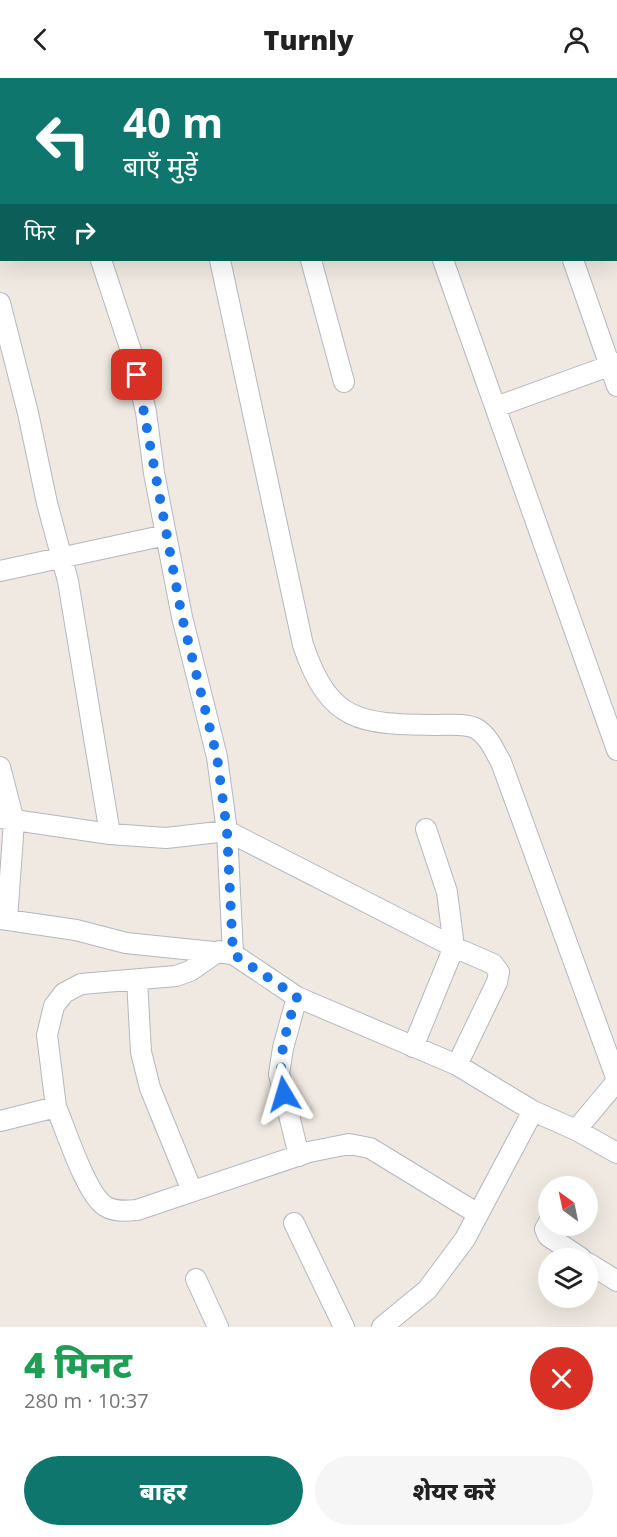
<!DOCTYPE html>
<html lang="hi">
<head>
<meta charset="utf-8">
<style>
  :root { --surface:#fff; --page:#f6f6f6; --text:#222; --muted:#767676; --accent:#0f766e }
  body { margin:0; font-family:"Open Sans","Noto Sans Devanagari",sans-serif; background:var(--page); color:var(--text); height:100vh; display:flex; flex-direction:column; font-size:22px; white-space:nowrap }
  * { box-sizing:border-box; margin:0 }
  p { font-size:20px; color:var(--muted) }
  .icon { flex:none; width:33px; height:33px; fill:none; stroke:currentColor; stroke-width:2; stroke-linecap:round; stroke-linejoin:round }
  .map { position:relative; height:1249px; overflow:hidden }
  .details { display:flex; flex-direction:column; background:var(--surface); flex:1 }
  .details>* { flex:none }
  .hud { position:absolute; left:0px; top:0px; width:618px; height:183px; box-shadow:0 6px 24px #0002; background:#0f766e; color:#fff; overflow:hidden }
  .needle { width:39px; rotate:327deg }
  .buttons { position:absolute; left:538px; top:1098px; display:grid; gap:12px }
  .buttons a { display:grid; place-items:center; width:60px; height:60px; border-radius:50%; background:var(--surface); box-shadow:0 6px 24px #0002; font-size:30px }
  .pin { position:absolute; display:grid; place-items:center; width:51px; height:51px; color:#fff; margin:-26px; border-radius:12px; box-shadow:0 3px 9px #0006 }
  .me { position:absolute; width:66px; margin:-33px; rotate:353deg; stroke-linejoin:round; filter:drop-shadow(0 0 4px #0008) }
  .turn { display:flex; align-items:center; gap:21px; height:126px; padding:0 24px; font-size:27px }
  .turn .icon { width:78px; height:78px; stroke-width:2.5 }
  .turn b { display:block; font-size:42px; line-height:51px }
  .then { display:flex; align-items:center; height:57px; padding:0 24px; background:#0003; gap:12px; font-size:22px }
  .round { display:grid; place-items:center; flex:none; width:63px; height:63px; border-radius:32px; background:var(--page) }
  .overview { display:flex; align-items:center; justify-content:space-between; height:102px; padding:0 24px }
  h1 { font-size:36px; font-weight:800; line-height:45px; color:#1e9e55 }
  .cta { display:flex; gap:12px; margin-top:auto; padding:12px 24px }
  .cta a { flex:1; height:69px; border-radius:36px; background:var(--accent); color:#fff; font-size:24px; font-weight:800; line-height:69px; text-align:center }
  .cta a+a { background:var(--page); color:var(--text) }
  header { display:flex; justify-content:space-between; align-items:center; height:78px; padding:0 24px; background:var(--surface); font-size:27px; font-weight:800 }
  .map>svg:first-child { display:block }
  .lines { fill:none; stroke-linecap:round; stroke-linejoin:round }
  .minor-casing { stroke:#b4b7c1; stroke-width:22 }
  .minor { stroke:#fff; stroke-width:20 }
  .route { stroke:#1a73e8; stroke-width:10; stroke-dasharray:0 18 }
</style>
</head>
<body>
<header><svg class="icon" aria-label="back" viewBox="0 0 24 24"><path d="M15 5l-7 7 7 7"/></svg>Turnly<svg class="icon" aria-label="person" viewBox="0 0 24 24"><circle cx="12" cy="8" r="4"/><path d="M4 21q1-7 8-7t8 7"/></svg></header>
<div class="map">
<svg width="617" height="1249" viewBox="0 0 617 1249">
  <rect width="100%" height="100%" fill="#efe9e1"/>
  <g class="lines">
    <g class="minor-casing">
      <path id="minor" d="M58,0l1,2
        M177,0v2
        M275,0l1,2
        M405,0l1,2
        M510,0l1,2
        M101,182l32,97 13,55 8,61 28,144 35,140 10,74 6,123
        M220,182l83,385c27,79 58,79 134,80 11,0 30,-2 40,4 12,8 17,21 24,33l116,318
        M311,182l33,122
        M443,182l174,490
        M573,182l44,126
        M0,225l28,110 19,90 21,78 42,253
        M496,329l121,-44
        M0,493l166,-36
        M0,689l14,54 -7,99
        M0,740l110,16 56,4 61,-7 227,116 39,17 6,8 -2,10 -40,83
        M0,841l76,11 50,13 107,11 64,43 160,68 76,46 43,19 41,23
        M137,902l4,72 9,36 42,103
        M297,919l-14,51 -4,26 20,82
        M413,969l41,-100 -7,-55 -21,-63
        M56,1029c10,23 30,87 49,99 9,6 21,5 32,4l172,-58 40,-8 21,4 108,66
        M0,1043l56,-14 -9,-72 7,-29 10,-13 17,-9 95,-8 14,-5 29,-20
        M576,1052l41,-49
        M549,1144l-4,7 3,7 33,22
        M294,1145l50,104
        M588,1185l29,18
        M196,1201l22,48
        M382,1249l45,-37 38,-51 68,-128"/>
    </g>
    <use href="#minor" class="minor"/>
  </g>
  <g class="lines">
    <path class="route" d="M137,297l45,242 35,140 10,74 6,123 64,43c-11,32 -21,64 -13,97"/>
  </g>
</svg>
<div class="buttons">
<a><svg class="needle" viewBox="-14 -14 28 28"><path d="M0-13l5 13h-10z" fill="#e53935"/><path d="M0 13l5-13h-10z" fill="#767676"/></svg></a>
<a><svg class="icon" aria-label="layers" viewBox="0 0 24 24"><path d="M12 4l9 5-9 5-9-5zM3 14l9 5 9-5"/></svg></a>
</div>
<div class="pin" style="left:137px;top:297px;background:#d93025"><svg class="icon" aria-label="arrive" viewBox="0 0 24 24"><path d="M6 21V4h12l-3 4 3 4H6"/></svg></div>
<svg class="me" style="left:284px;top:1016px" viewBox="-20 -20 40 40"><path d="M0-17L14 15 0 8-14 15z" fill="#1a73e8" stroke="#fff" stroke-width="4"/></svg>
<div class="hud">
<div class="turn"><svg class="icon" aria-label="left" viewBox="0 0 24 24"><path d="M17 20v-9H6M10 6l-5 5 5 5"/></svg><div><b>40 m</b>बाएँ मुड़ें</div></div>
<div class="then">फिर<svg class="icon" aria-label="right" viewBox="0 0 24 24"><path d="M7 20v-9h11M14 6l5 5-5 5"/></svg></div>
</div>
</div>
<section class="details">
<div class="overview"><div><h1>4 मिनट</h1><p>280 m · 10:37</p></div><a class="round" style="background:#d93025;color:#fff"><svg class="icon" aria-label="close" viewBox="0 0 24 24"><path d="M6 6l12 12M18 6L6 18"/></svg></a></div>
<div class="cta"><a>बाहर</a><a>शेयर करें</a></div>
</section>
</body>
</html>
